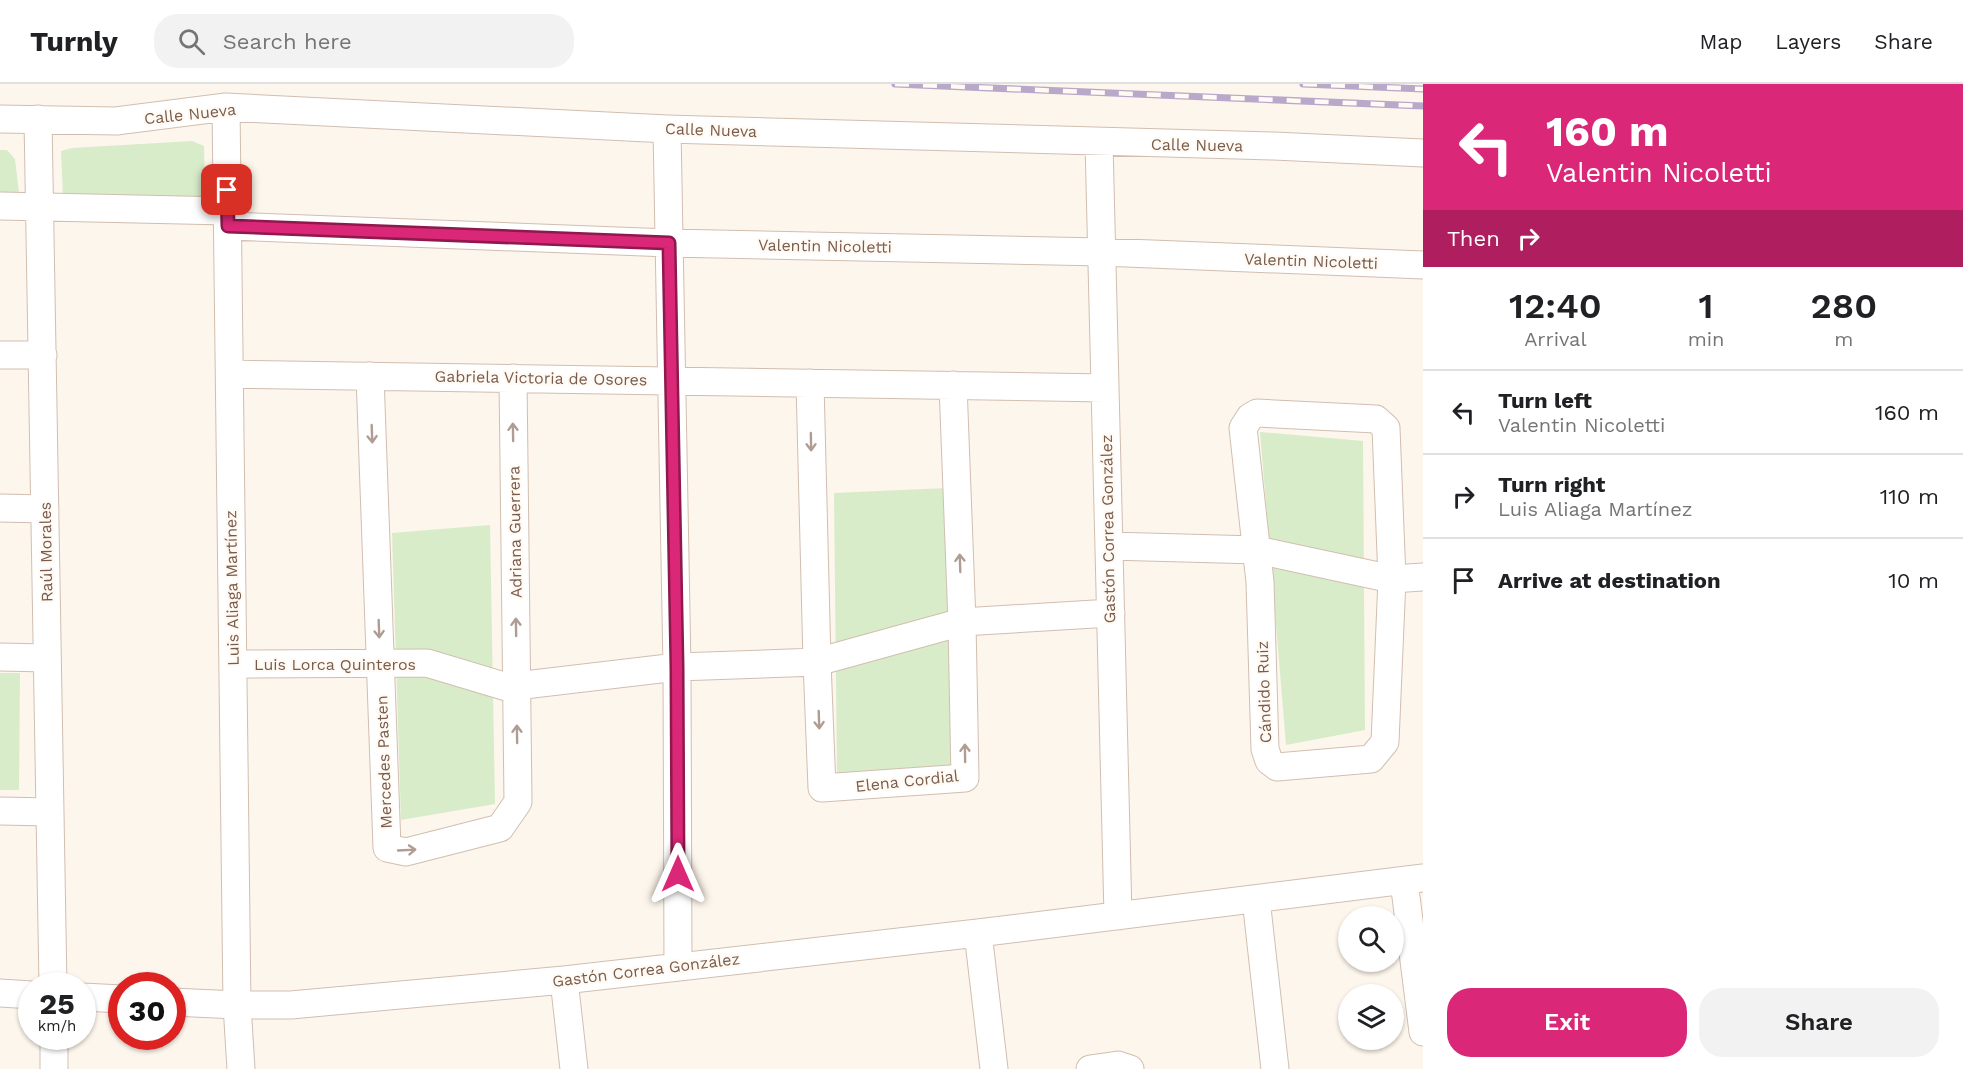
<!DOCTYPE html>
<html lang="en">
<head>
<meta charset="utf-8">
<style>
  :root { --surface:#fff; --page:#f2f2f2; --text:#202124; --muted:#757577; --line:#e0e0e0; --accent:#db2777 }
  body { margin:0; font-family:"Work Sans",sans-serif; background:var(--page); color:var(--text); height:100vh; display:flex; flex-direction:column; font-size:22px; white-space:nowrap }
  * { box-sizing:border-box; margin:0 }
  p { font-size:20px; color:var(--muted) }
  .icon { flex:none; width:33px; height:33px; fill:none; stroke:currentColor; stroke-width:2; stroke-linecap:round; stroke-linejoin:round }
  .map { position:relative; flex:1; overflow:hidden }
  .side { display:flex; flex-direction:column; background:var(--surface); width:540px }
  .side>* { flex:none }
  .banner { background:#db2777; color:#fff; overflow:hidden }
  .buttons { position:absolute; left:1338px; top:822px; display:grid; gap:12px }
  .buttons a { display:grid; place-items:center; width:66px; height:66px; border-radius:50%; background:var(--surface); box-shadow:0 2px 4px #0004; font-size:30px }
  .speed { position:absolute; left:18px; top:888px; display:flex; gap:12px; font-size:30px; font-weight:700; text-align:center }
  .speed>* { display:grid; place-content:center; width:78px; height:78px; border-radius:50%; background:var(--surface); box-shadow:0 2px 4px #0004; line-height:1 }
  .speed small { font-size:15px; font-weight:400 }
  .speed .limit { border:9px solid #d22; background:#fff; color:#111 }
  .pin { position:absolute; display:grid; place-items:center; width:51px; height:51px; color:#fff; margin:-26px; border-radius:12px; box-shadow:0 3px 9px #0006 }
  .me { position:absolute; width:66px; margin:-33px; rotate:0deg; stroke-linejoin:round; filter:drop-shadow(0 0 4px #0008) }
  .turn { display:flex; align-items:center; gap:21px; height:126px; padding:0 24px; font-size:27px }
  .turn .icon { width:78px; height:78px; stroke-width:2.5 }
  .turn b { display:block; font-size:42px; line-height:51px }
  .then { display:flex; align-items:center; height:57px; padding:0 24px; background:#0003; gap:12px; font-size:22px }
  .eta { display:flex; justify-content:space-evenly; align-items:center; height:102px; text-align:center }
  .eta b { font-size:36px; font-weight:600; line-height:42px }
  .action { display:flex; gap:12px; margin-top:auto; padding:12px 24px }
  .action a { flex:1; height:69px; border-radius:24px; background:var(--accent); color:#fff; font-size:24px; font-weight:600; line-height:69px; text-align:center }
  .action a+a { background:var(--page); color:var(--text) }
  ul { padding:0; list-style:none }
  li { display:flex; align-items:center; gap:18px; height:84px; padding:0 24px; border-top:2px solid var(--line) }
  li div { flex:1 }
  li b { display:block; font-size:22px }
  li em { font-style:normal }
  header { display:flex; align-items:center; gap:36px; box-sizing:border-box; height:84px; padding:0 30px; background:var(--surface); border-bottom:2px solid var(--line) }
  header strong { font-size:28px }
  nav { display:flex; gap:33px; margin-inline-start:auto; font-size:21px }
  .search { width:420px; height:54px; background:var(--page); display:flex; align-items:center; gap:15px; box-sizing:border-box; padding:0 21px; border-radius:24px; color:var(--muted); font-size:22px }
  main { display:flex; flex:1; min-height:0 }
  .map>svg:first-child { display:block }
  .green { fill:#d8ecc9 }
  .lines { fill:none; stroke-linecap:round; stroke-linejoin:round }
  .minor-casing { stroke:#d1beb0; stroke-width:29 }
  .minor { stroke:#fff; stroke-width:27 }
  .rail-casing { stroke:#b9a8c9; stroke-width:7 }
  .rail { stroke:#fffaf3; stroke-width:4.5; stroke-dasharray:14; stroke-linecap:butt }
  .oneway { stroke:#af9d94 }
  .route-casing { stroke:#8e194d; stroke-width:15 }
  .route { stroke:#db2777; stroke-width:10 }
  .labels { text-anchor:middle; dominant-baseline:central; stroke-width:4.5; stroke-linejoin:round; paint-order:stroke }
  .street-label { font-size:16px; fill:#7a5c4d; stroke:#fffaf3 }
</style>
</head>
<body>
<header>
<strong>Turnly</strong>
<div class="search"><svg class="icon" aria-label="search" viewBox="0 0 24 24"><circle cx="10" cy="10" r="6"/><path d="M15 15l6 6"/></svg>Search here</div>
<nav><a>Map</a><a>Layers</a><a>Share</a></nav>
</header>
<main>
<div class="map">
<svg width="1423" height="985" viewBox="0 0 1423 985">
  <rect width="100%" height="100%" fill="#fdf6ec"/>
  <path class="green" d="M192,57l12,5 1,46 -7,8 -135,-3 -2,-46 11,-3z
    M0,66h7l8,9 4,34 -19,-1z
    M1260,348l103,9 2,289 -79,15z
    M947,404l5,283 -115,4 -3,-282z
    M490,441l5,279 -94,16 -9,-287z
    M0,589h20l-1,117h-19z"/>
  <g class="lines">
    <g class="minor-casing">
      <path id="minor" d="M226,23l11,898 4,64
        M0,35l116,2 110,-14 441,22 607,17 149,7
        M38,35l15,867
        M667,45l10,538 1,299
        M1099,58l19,774
        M0,122l227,5
        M228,142l441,17 433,9 321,13
        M0,271h43
        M230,290l875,14
        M370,292l17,472 19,4 94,-24 18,-26 -5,-424
        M810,299l7,279 5,126 143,-10 -3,-156 -9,-237
        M1257,329l119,6 10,9 6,151 -7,163 -14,17 -94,8 -8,-6 -4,-12 -5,-167 -17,-154 7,-11z
        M0,424l45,1
        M1109,462l148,4 135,29 31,-2
        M0,573l47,1
        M233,580l194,-1 80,24 170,-20 140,-5 145,-40 149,-9
        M0,727l50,1
        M1404,797l19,151
        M1256,815l19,170
        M978,849l16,136
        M564,896l10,89
        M0,909l32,2
        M82,913l40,2
        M172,918l65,3h54l273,-25 414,-47 445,-55
        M54,952v33
        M1090,985l28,-4 12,4"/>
    </g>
    <use href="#minor" class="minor"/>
    <g class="rail-casing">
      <path id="rail" d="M895,0l528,22
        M1303,0l120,5"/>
    </g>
    <use href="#rail" class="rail"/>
  </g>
  <defs><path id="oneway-shaft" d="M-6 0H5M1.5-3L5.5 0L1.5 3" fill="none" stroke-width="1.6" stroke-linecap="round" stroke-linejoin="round" transform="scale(1.5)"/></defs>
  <g class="oneway">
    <use href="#oneway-shaft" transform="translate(513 348) rotate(-91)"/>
    <use href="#oneway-shaft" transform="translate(372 350) rotate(88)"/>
    <use href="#oneway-shaft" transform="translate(811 358) rotate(89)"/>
    <use href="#oneway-shaft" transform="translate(960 479) rotate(-92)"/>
    <use href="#oneway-shaft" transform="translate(516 543) rotate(-91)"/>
    <use href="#oneway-shaft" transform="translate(379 545) rotate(88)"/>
    <use href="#oneway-shaft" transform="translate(819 636) rotate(88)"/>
    <use href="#oneway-shaft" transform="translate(517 650) rotate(-91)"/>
    <use href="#oneway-shaft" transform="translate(965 669) rotate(-91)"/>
    <use href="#oneway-shaft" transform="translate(407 766) rotate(-3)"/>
  </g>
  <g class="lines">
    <g class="route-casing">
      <path id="route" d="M227,106l1,36 441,17 8,424 1,207"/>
    </g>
    <use href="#route" class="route"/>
  </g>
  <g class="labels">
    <g class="street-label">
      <text transform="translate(190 30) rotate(-6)">Calle Nueva</text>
      <text transform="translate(711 46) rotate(2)">Calle Nueva</text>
      <text transform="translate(1197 61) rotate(1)">Calle Nueva</text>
      <text transform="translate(825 162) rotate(1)">Valentin Nicoletti</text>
      <text transform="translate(1311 177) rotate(2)">Valentin Nicoletti</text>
      <text transform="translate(541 294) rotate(1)">Gabriela Victoria de Osores</text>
      <text transform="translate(1108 445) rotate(-91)">Gastón Correa González</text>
      <text transform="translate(515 448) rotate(-91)">Adriana Guerrera</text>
      <text transform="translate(46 468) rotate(-91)">Raúl Morales</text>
      <text transform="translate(232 504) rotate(-91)">Luis Aliaga Martínez</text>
      <text x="335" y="580">Luis Lorca Quinteros</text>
      <text transform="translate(1264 608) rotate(-92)">Cándido Ruiz</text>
      <text transform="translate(384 678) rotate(-92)">Mercedes Pasten</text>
      <text transform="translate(907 697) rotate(-6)">Elena Cordial</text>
      <text transform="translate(646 886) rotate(-7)">Gastón Correa González</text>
    </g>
  </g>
</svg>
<div class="buttons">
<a><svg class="icon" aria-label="search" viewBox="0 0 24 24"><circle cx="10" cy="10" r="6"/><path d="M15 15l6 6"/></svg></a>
<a><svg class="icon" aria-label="layers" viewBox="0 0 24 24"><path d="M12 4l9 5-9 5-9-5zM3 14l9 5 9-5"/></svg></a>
</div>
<div class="speed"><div>25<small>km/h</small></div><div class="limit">30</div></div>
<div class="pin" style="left:227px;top:106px;background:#d93025"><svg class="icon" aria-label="arrive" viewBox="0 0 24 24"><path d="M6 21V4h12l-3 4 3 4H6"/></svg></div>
<svg class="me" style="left:678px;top:790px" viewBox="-20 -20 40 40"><path d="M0-17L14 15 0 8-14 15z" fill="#db2777" stroke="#fff" stroke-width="4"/></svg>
</div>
<section class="side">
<div class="banner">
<div class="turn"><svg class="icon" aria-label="left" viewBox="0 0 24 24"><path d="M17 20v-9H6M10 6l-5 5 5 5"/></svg><div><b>160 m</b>Valentin Nicoletti</div></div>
<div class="then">Then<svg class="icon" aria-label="right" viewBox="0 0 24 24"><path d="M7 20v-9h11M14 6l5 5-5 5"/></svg></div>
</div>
<div class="eta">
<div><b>12:40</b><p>Arrival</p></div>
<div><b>1</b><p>min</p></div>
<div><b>280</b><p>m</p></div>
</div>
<ul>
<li><svg class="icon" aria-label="left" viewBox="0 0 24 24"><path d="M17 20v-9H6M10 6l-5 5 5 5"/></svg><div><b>Turn left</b><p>Valentin Nicoletti</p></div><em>160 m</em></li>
<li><svg class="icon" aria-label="right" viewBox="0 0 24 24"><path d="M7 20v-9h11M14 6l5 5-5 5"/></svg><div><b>Turn right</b><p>Luis Aliaga Martínez</p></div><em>110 m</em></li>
<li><svg class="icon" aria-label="arrive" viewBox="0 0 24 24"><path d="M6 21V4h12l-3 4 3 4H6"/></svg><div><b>Arrive at destination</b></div><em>10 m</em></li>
</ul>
<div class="action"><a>Exit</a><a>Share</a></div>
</section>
</main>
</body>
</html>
